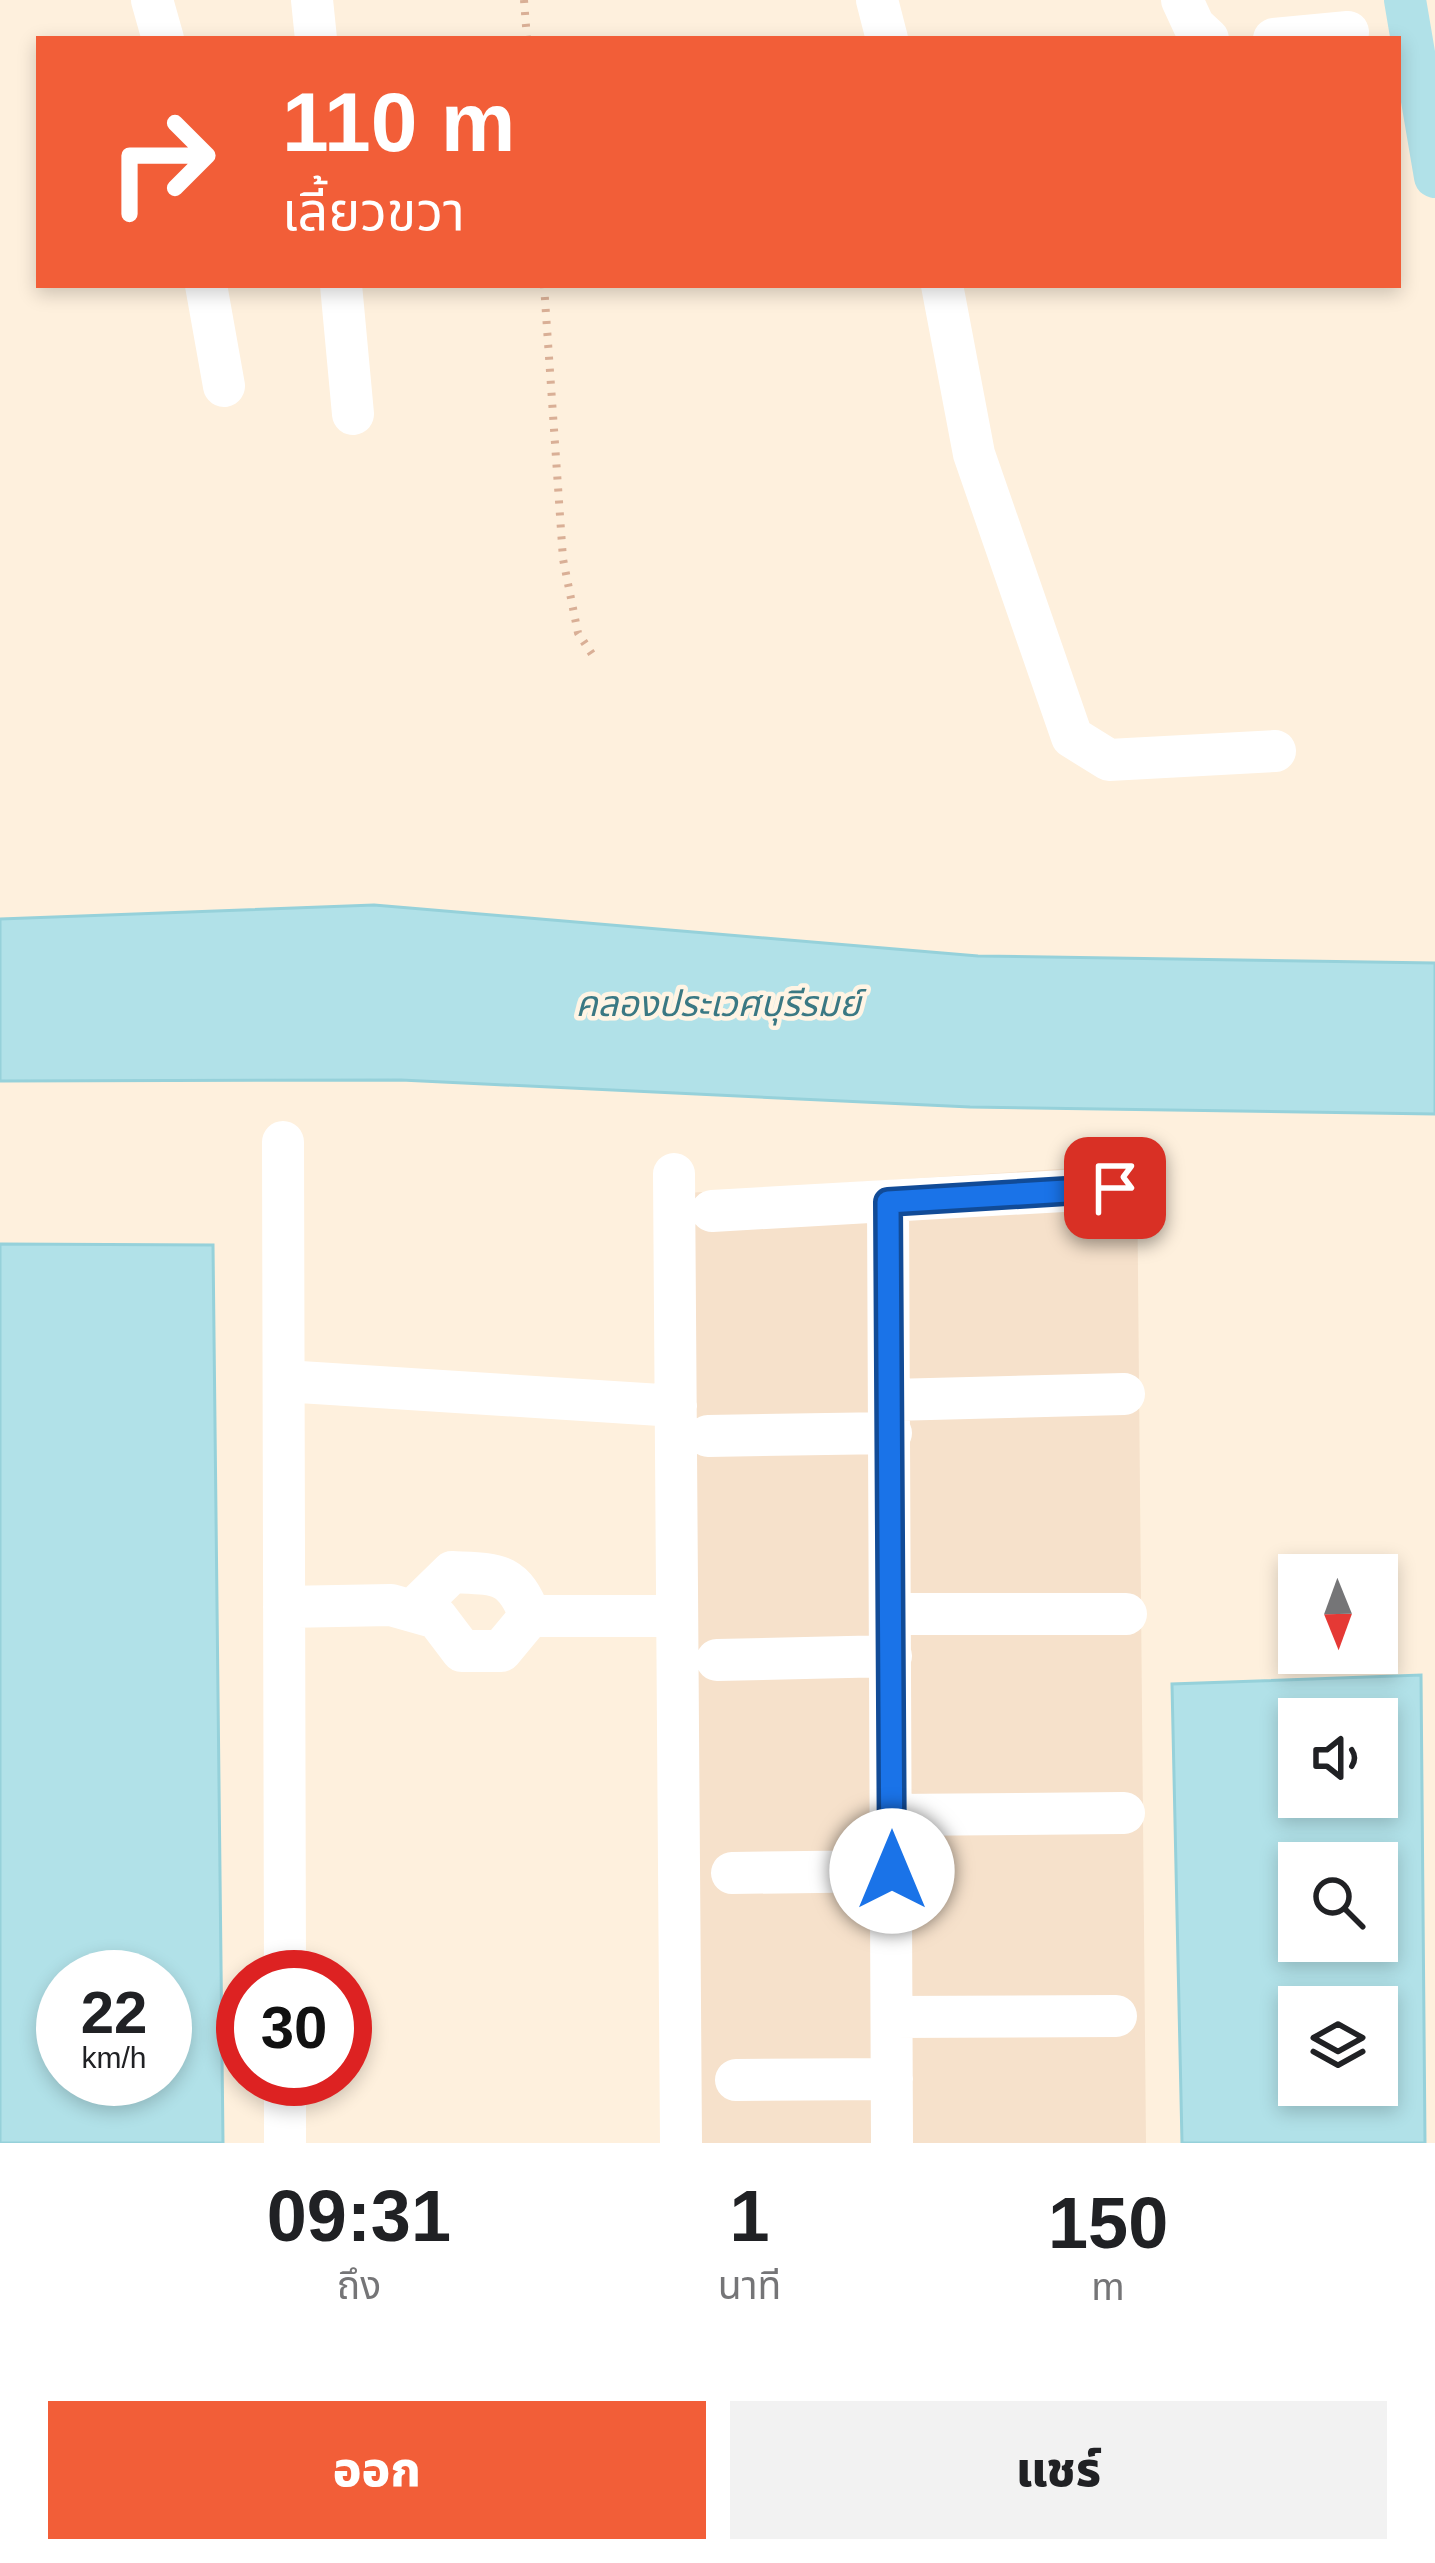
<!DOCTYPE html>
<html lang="th">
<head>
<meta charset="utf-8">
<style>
  :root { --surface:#fff; --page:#f2f2f2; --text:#202124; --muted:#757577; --accent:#f25e38 }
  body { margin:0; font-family:Helvetica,"Noto Sans Thai",sans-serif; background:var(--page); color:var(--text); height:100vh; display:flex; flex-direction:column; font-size:45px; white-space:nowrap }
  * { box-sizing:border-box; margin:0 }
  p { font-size:39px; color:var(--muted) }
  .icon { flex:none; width:66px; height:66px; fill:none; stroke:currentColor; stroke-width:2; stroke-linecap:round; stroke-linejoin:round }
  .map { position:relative; height:2143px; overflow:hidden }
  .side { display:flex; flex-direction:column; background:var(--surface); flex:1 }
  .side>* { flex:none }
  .hud { position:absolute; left:36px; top:36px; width:1365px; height:252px; border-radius:0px; box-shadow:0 6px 18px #0003; background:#f25e38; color:#fff; overflow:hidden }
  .needle { width:78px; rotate:179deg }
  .buttons { position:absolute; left:1278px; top:1554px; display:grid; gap:24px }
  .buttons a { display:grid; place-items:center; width:120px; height:120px; border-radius:0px; background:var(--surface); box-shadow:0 6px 18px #0003; font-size:60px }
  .speed { position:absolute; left:36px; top:1950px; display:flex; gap:24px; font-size:60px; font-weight:700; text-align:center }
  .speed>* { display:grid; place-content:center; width:156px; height:156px; border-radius:50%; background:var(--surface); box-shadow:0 6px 18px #0003; line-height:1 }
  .speed small { font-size:30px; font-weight:400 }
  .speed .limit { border:18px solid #d22; background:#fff; color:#111 }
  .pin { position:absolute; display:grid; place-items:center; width:102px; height:102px; color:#fff; margin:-51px; border-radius:24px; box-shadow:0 6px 18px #0006 }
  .me { position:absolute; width:132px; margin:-66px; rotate:0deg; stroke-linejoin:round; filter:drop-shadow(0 0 9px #0008) }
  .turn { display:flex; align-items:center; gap:42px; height:252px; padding:0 48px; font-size:54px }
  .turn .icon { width:156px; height:156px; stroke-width:2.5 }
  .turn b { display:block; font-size:84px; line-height:102px }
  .eta { display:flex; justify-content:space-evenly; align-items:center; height:204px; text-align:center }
  .eta b { font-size:72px; font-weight:800; line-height:84px }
  .button { display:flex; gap:24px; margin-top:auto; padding:24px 48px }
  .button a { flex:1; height:138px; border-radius:0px; background:var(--accent); color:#fff; font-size:48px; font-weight:800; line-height:138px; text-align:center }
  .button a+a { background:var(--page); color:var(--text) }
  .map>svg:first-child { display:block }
  .residential { fill:#f6e1cb }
  .water { fill:#b1e1e8; stroke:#96d1da; stroke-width:3; fill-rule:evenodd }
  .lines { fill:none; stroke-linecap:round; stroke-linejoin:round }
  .canal { stroke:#b1e1e8; stroke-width:42 }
  .path { stroke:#d9af96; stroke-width:8; stroke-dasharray:3 9; stroke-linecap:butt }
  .minor { stroke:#fff; stroke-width:42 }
  .route-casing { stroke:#114b97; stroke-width:30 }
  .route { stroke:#1a73e8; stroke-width:21 }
  .labels { text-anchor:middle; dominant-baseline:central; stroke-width:9; stroke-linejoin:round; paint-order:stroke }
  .water-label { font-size:36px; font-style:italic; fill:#3a7883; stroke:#fff4e4 }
</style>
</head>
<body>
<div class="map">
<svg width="1435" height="2143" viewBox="0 0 1435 2143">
  <rect width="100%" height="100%" fill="#fef0dd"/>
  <path class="residential" d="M1137,1164l9,979h-446l-13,-950z"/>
  <path class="water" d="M374,905l604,51 457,7v151l-465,-7 -569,-27 -401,1v-162z
    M0,1244l213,1 10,898h-223zM63,1977h102v102h-102z
    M1421,1675l4,468h-243l-10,-459zM1299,1719h78v78h-78zM1299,1863h78v78h-78zM1299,2007h78v78h-78z"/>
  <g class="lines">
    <path class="canal" d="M1405,0l30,177"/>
    <path class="path" d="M524,0l3,39
      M544,285l19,274 15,74 18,27"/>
    <path class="minor" d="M152,0l11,39
      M312,0l4,39
      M877,0l10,39
      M1182,0l12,26 14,13
      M1274,39l74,-7
      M206,285l18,101
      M341,285l12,129
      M942,285l32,169 98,283 37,23 166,-9
      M283,1142l2,835
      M674,1174l7,969
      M888,1202l4,941
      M712,1211l404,-23
      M284,1381l392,25
      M891,1400l233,-6
      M708,1436l183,-3
      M284,1607l107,-2 46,13 25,33h39l29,-35h147
      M412,1611l40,-39c44,2 61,-1 78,44
      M891,1614h235
      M717,1660l174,-4
      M892,1815l232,-2
      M732,1873l160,-2
      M892,2017l224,-1
      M285,2079v64
      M736,2080l156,-1"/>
  </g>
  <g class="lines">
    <g class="route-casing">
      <path id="route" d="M892,1871l-4,-669 227,-14"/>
    </g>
    <use href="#route" class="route"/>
  </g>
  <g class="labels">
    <g class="water-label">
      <text x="718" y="1003">คลองประเวศบุรีรมย์</text>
    </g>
  </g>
</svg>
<div class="buttons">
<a><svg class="needle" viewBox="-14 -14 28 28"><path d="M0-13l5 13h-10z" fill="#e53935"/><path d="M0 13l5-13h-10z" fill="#757577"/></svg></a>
<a><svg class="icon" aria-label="sound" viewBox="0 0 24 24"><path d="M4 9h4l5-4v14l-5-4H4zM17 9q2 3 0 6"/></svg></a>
<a><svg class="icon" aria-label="search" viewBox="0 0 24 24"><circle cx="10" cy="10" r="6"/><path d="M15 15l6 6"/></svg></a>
<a><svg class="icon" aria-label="layers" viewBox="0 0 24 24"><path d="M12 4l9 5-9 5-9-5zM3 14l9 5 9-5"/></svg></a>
</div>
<div class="speed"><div>22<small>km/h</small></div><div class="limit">30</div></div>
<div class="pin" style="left:1115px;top:1188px;background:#d93025"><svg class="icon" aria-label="arrive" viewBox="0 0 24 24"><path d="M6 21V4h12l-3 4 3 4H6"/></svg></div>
<svg class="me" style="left:892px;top:1871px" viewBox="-20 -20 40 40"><circle r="19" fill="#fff"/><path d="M0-13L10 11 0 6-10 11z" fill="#1a73e8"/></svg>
<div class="hud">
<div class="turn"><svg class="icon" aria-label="right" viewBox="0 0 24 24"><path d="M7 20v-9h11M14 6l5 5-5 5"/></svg><div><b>110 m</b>เลี้ยวขวา</div></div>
</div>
</div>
<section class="side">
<div class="eta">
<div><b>09:31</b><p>ถึง</p></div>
<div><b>1</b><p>นาที</p></div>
<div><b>150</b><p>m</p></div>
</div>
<div class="button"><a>ออก</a><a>แชร์</a></div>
</section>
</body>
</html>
